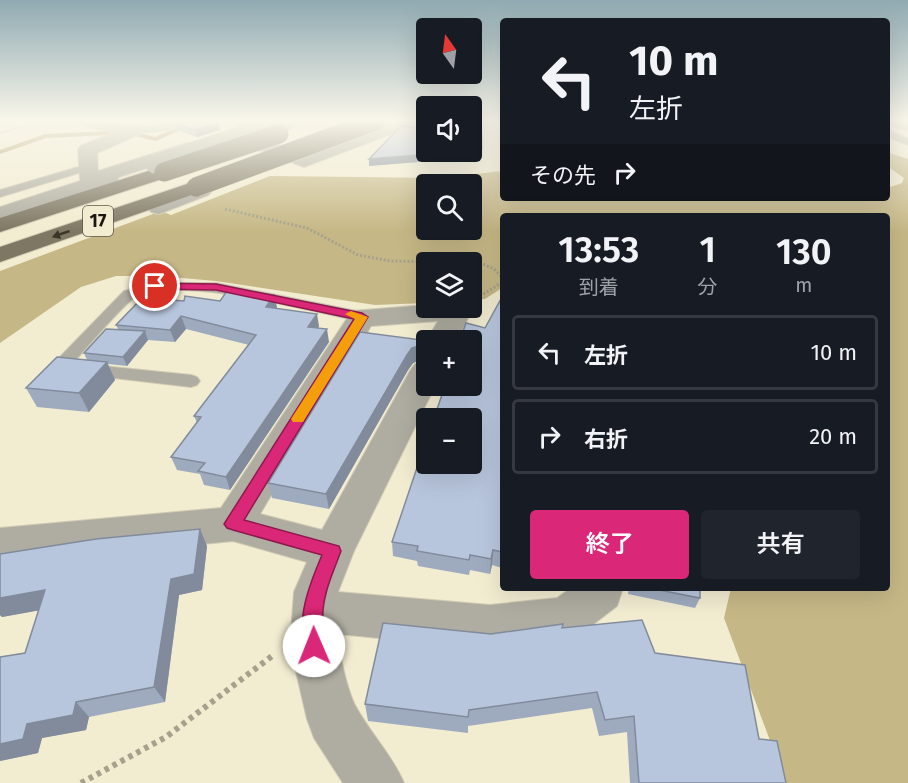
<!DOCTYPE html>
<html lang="ja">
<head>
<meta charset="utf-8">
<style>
  :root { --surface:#171b24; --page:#20242c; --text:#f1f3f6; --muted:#9ea1a6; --line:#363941; --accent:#db2777 }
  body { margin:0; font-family:"Fira Sans","Noto Sans JP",sans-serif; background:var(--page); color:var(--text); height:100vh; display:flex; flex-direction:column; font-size:22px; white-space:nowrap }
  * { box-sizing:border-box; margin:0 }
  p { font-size:20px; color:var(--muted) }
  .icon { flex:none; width:33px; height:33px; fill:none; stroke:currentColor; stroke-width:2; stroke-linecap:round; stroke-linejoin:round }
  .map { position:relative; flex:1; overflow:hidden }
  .panel { position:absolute; left:500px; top:213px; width:390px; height:378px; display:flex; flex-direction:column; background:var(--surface); border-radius:6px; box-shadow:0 6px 24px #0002 }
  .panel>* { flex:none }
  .banner { position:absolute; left:500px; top:18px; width:390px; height:183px; border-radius:6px; box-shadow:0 6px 24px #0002; background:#171b24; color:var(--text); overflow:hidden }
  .needle { width:39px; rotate:346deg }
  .buttons { position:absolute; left:416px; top:18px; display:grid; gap:12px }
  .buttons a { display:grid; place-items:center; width:66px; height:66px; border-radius:6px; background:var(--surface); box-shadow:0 6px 24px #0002; font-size:30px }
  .pin { position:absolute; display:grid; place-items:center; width:51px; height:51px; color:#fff; margin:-26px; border:3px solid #fff; border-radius:50%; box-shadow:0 2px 6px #0007 }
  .me { position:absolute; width:66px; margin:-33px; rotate:359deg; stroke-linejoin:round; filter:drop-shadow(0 0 4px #0008) }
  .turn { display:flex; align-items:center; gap:21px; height:126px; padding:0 30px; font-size:27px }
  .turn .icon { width:78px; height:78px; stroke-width:2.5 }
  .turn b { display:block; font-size:42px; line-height:51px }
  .then { display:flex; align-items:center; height:57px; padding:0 30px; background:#0003; gap:12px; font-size:22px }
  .eta { display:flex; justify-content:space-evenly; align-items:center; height:102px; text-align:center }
  .eta b { font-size:36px; font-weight:600; line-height:42px }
  .action { display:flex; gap:12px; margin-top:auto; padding:12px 30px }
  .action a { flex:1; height:69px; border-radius:6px; background:var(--accent); color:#fff; font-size:24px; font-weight:600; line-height:69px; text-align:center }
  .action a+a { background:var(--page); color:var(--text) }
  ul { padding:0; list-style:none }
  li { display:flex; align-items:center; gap:18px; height:75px; margin:0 12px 9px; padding:0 18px; border:3px solid var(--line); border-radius:6px }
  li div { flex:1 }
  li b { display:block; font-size:22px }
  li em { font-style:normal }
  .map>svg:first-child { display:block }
  .green { fill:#c6b886; fill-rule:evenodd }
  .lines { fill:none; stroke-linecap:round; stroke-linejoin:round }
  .stream { fill:#a99a62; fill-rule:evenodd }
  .lane-casing { stroke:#d0cab2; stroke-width:2 }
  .street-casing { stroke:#d0cab2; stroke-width:2 }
  .primary-casing { stroke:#d0cab2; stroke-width:2 }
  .path-far2 { stroke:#a6a18c; stroke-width:2; stroke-dasharray:1.5 1.5; stroke-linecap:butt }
  .path-far1 { stroke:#a6a18c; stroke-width:3; stroke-dasharray:2 2; stroke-linecap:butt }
  .path { stroke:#a6a18c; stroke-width:6; stroke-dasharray:4.5 4.5; stroke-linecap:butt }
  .lane { fill:#afaca1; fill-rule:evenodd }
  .street { fill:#afaca1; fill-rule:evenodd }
  .primary { fill:#7d7763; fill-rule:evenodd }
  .street-bridge-casing { stroke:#d0cab2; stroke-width:20; stroke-linecap:butt }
  .primary-bridge-casing { stroke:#d0cab2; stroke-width:20; stroke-linecap:butt }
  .street-bridge { stroke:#afaca1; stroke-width:19 }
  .primary-bridge { stroke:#7d7763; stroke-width:19 }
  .wall { fill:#9eaabe }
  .shaded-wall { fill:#818b9b }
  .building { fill:#b8c6dd; stroke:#818b9b; stroke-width:1.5 }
  .oneway { fill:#383428 }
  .route { fill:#db2777; stroke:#8e194d; stroke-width:1.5 }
  .slow { fill:#f59e0b }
  .labels { text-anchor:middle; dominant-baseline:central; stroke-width:5; stroke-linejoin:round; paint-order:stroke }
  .shield { fill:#f2ecd1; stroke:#5c5849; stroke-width:1.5 }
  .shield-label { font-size:18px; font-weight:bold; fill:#1b180f }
</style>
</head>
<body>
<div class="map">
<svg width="908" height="783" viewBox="0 0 908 783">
  <rect width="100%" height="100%" fill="#f2ecd1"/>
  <path class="green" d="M887,152l21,7v624h-122l-62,-165 7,-30h155v-372h-384v72l-17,11 -14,1v-38h-45v41l-51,2 -159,-24 -57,-5h-43l-35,11 -81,56v-72l161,-60 10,4 99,-39 170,2 62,-7v27h384l1,-10 15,-5 2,-5 -17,-12zM426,184h45v46h-45z"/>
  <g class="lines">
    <path class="stream" d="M192,121h9l-45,20 -29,-7 -81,4 -46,16v-4l45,-16 82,-4 28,7z"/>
    <g class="lane-casing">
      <path id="lane" d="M76,121l73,6 31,-6h14c-23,16 -95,15 -118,0z
        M236,121h10l1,12h-6z
        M886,129l22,9v7l-22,-9z
        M88,164l4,1v4l-92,28v-7z
        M155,283h61l146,29 8,5 -8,5c-53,-11 -178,-47 -226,-25 -10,4 -52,54 -63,66l118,12 6,2 3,4 -3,4 -6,2 -137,-16 -3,-4 3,-4 70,-72z"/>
    </g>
    <g class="street-casing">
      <path id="street" d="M392,121h25l-2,4 -111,42 -77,-29 -3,-4 3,-4h12l65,24z
        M886,121h22v9l-22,-5z
        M134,125l6,1 3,4 -3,4 -43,19 1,18 89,-28 7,2 2,4 -2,4 -75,24 -2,5 -117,39v-14l80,-26 -2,-31 2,-4z
        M201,185l7,2 4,4 -4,4 -49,19 -8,-2 -3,-5 3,-5z
        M426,305v3h44l2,2 -15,30h-30l11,-19 -67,5 -111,188 62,16 88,-159 5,-7 11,-3v25h9l-81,165 -16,41 152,13 67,-7 14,-10h52l-6,18 -35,27 -16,6 -76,10 -152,-15c0,17 10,59 18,73 15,27 36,48 48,76h-61l-29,-45 -7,-19 -17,-73 4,-54 13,-30 -74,-21 -233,23v-36l221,-20 131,-197z"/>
    </g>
    <g class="primary-casing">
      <path id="primary" d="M164,166l7,2 3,4 -3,4 -171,56v-14z
        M196,181l7,2 3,4 -3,4 -203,71v-15z"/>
    </g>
    <path class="path-far2" d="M0,133l43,-12"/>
    <path class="path-far1" d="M225,209l82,19 51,27 32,6 91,2 13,6 8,8 -1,6 -19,12"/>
    <path class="path" d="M81,783l85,-46 106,-81"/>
    <use href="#lane" class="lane"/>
    <use href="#street" class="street"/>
    <use href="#primary" class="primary"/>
    <g class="street-bridge-casing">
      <path id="street-bridge" d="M155,164l132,-43"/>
    </g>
    <g class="primary-bridge-casing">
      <path id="primary-bridge" d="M164,172l115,-38
        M196,187l179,-66"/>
    </g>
    <use href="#street-bridge" class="street-bridge"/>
    <use href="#primary-bridge" class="primary-bridge"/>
  </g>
  <path class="wall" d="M174,123l46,7 -23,7 -21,-7z
    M502,297v271l-10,-3 -2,9 -20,-4 -1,5 -51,-9 -1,-5 -24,-5 -1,-14 93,-214z
    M184,301h36l57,6 -1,1 43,18 -1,2 11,14 -99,148 -26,-5 -4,-11 -23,-4 -6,-13 26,-34 -3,-7 55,-71 -63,-16 -11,13 -27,-2 -21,26 -19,-2 7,16 -26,32 -52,-5 -11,-19 61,-28 -3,-7 34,-24 -2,-4z
    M422,340l1,14 -3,6 -7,3 -5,7 -79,139 -57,-11 -4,-15z
    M207,546l-5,44 -23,5 -14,107 -76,15 -3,13 -44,8 -4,15 -38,8v-104l25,-4 14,-43 -37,7 -2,-2v-61z
    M629,588h71v10l-5,10 -67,-14z
    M562,628l93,25 104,86 27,44h-156l-3,-51 -28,4 -7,-28 -124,18v7l-100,-12 -3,-17 126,-70z"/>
  <path class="shaded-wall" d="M155,121h18l-17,2z
    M219,121l1,9 -23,7 -2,-7z
    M482,149v8l-113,9v-7l88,-7h14v-2z
    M274,295l3,12 -8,13 -3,-13z
    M317,314l2,12 -9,14 -2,-13z
    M181,316l5,13 -11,13 -5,-12z
    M327,329l2,13 -99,148 -4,-13z
    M145,331l3,9 -21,26 -4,-9z
    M422,340l1,14 -3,6 -7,3 -5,7 -79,139 -3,-15 81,-139 5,-7z
    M107,362l8,18 -26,32 -10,-19z
    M200,529l7,17 -5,44 -23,5 -14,107 -11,-15 17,-108z
    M493,550l-1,15 -2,9 1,-15z
    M45,590l13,17 -56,10 -2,-2v-17z
    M76,702l13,15 -3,13 -44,8 -4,15 -38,8v-22l27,-15z"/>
  <path class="building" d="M180,121h38v2l-23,7 -21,-7z
    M401,126l25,3v23h31l-88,7z
    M471,133l11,2v14l-11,1z
    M227,291l47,4 -8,12 51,7 -9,13 19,2 -101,148 -28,-6 7,-8 -34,-6 30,-40 -7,-1 62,-81 -75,-19 -11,14 -54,-5 26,-27 42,3 1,-5 35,5z
    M502,297v255l-9,-2 -2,9 -21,-4 -1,5 -52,-9 1,-5 -26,-4 34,-101v23h45v-46h-37l11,-32h26v-46h-11l6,-17 19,5z
    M106,329l39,2 -22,26 -39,-4z
    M360,332l62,8 -3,6 -7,2 -5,7 -81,139 -58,-11z
    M57,357l50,5 -28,31 -53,-5z
    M200,529l-6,45 -23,5 -17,108 -78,15 -3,13 -46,9 -4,15 -23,5v-87l25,-4 20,-63 -45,8v-44l96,-15z
    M649,588h51v10z
    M642,620l13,33 90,12 14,74 18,2 9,42h-147l-5,-67 -29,4 -8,-28 -128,18 -1,7 -103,-13 18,-81 108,11 72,-10 -1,4z"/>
  <defs><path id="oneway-solid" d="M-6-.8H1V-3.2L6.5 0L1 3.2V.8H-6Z" transform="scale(1.5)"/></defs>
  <use class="oneway" href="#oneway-solid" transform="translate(61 234) rotate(161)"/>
  <linearGradient id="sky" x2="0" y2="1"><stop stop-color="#8faab2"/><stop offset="0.52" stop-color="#f9f6ea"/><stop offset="1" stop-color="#f9f6ea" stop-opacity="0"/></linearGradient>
  <rect width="908" height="231" fill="url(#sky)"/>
  <path class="route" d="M155,283l61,1 146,29 6,4 -124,203 95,26 2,5c-7,19 -16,38 -18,59 -1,14 4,29 -2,42l-7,3 -7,-3c-13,-30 3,-69 15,-97l-89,-25 -6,-2 -3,-4 130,-205 -138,-29 -65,-1v-5z"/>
  <path class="slow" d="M351,311l17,6 -65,105h-10l-2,-3 64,-100 -10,-5z"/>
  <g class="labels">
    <rect class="shield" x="83" y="206" width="30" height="30" rx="4.5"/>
    <g class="shield-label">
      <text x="98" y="221">17</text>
    </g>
  </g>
</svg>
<div class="buttons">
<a><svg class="needle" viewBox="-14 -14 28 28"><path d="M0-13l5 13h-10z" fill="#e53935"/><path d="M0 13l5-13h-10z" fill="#9ea1a6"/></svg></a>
<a><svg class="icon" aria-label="sound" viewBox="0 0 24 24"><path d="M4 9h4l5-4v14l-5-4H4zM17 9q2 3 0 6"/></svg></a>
<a><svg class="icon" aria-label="search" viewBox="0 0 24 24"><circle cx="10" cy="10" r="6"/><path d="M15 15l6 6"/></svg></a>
<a><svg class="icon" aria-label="layers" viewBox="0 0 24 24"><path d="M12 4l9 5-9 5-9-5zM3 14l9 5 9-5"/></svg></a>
<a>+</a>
<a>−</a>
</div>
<div class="pin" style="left:155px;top:286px;background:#d93025"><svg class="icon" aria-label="arrive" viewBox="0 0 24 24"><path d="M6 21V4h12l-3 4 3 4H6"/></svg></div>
<svg class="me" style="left:314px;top:646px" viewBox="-20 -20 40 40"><circle r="19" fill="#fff"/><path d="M0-13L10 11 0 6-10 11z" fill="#db2777"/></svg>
<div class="banner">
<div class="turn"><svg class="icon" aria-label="left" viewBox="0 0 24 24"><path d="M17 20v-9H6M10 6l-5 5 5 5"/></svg><div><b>10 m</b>左折</div></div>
<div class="then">その先<svg class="icon" aria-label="right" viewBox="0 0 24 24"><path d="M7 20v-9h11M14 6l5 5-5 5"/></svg></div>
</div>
<section class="panel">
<div class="eta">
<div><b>13:53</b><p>到着</p></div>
<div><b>1</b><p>分</p></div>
<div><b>130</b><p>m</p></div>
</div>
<ul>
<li><svg class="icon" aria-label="left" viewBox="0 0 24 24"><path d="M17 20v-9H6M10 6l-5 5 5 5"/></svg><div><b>左折</b></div><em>10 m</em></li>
<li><svg class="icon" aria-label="right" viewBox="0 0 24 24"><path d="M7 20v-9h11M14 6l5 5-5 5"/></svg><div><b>右折</b></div><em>20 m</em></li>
</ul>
<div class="action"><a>終了</a><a>共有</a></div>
</section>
</div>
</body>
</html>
